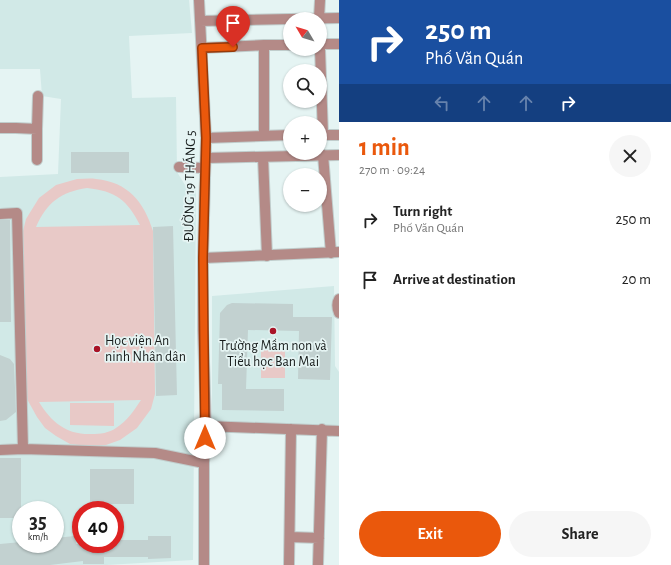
<!DOCTYPE html>
<html lang="en">
<head>
<meta charset="utf-8">
<style>
  :root { --surface:#fff; --page:#f6f6f6; --text:#222; --muted:#767676; --accent:#ea580c }
  body { margin:0; font-family:"Alegreya Sans",sans-serif; background:var(--page); color:var(--text); height:100vh; display:flex; flex-direction:column; font-size:15px; white-space:nowrap }
  * { box-sizing:border-box; margin:0 }
  p { font-size:13px; color:var(--muted) }
  .icon { flex:none; width:22px; height:22px; fill:none; stroke:currentColor; stroke-width:2; stroke-linecap:round; stroke-linejoin:round }
  .map { position:relative; flex:1; overflow:hidden }
  .details { display:flex; flex-direction:column; background:var(--surface); width:332px }
  .details>* { flex:none }
  .top-card { background:#1a4fa0; color:#fff; overflow:hidden }
  .needle { width:26px; rotate:308deg }
  .fabs { position:absolute; left:283px; top:12px; display:grid; gap:8px }
  .fabs a { display:grid; place-items:center; width:44px; height:44px; border-radius:50%; background:var(--surface); box-shadow:0 1px 3px #0004; font-size:20px }
  .speed { position:absolute; left:12px; top:501px; display:flex; gap:8px; font-size:20px; font-weight:700; text-align:center }
  .speed>* { display:grid; place-content:center; width:52px; height:52px; border-radius:50%; background:var(--surface); box-shadow:0 1px 3px #0004; line-height:1 }
  .speed small { font-size:10px; font-weight:400 }
  .speed .limit { border:6px solid #d22; background:#fff; color:#111 }
  .pin { position:absolute; display:grid; place-items:center; width:34px; height:34px; color:#fff; margin:-41px -17px; border-radius:50% 50% 50% 0; rotate:-45deg; box-shadow:0 0 4px #0007 }
  .pin .icon { rotate:45deg }
  .me { position:absolute; width:44px; margin:-22px; rotate:0deg; stroke-linejoin:round; filter:drop-shadow(0 0 3px #0008) }
  .turn { display:flex; align-items:center; gap:14px; height:84px; padding:0 20px; font-size:18px }
  .turn .icon { width:52px; height:52px; stroke-width:2.5 }
  .turn b { display:block; font-size:28px; line-height:34px }
  .lanes { display:flex; align-items:center; height:38px; padding:0 20px; background:#0003; justify-content:center; gap:20px; direction:ltr }
  .lanes .off { opacity:.35 }
  .round { display:grid; place-items:center; flex:none; width:42px; height:42px; border-radius:21px; background:var(--page) }
  .overview { display:flex; align-items:center; justify-content:space-between; height:68px; padding:0 20px }
  h1 { font-size:24px; font-weight:700; line-height:30px; color:var(--accent) }
  .button { display:flex; gap:8px; margin-top:auto; padding:8px 20px }
  .button a { flex:1; height:46px; border-radius:24px; background:var(--accent); color:#fff; font-size:16px; font-weight:700; line-height:46px; text-align:center }
  .button a+a { background:var(--page); color:var(--text) }
  ul { padding:0; list-style:none }
  li { display:flex; align-items:center; gap:12px; height:60px; padding:0 20px }
  li div { flex:1 }
  li b { display:block; font-size:15px }
  li em { font-style:normal }
  main { display:flex; flex:1; min-height:0 }
  .map>svg:first-child { display:block }
  .built { fill:#d1e9e7; fill-rule:evenodd }
  .green { fill:#e8c9c7; fill-rule:evenodd }
  .building { fill:#c2d1d0 }
  .lines { fill:none; stroke-linecap:round; stroke-linejoin:round }
  .minor-casing { stroke:#c0cdcc; stroke-width:12 }
  .minor { stroke:#b48a87; stroke-width:10 }
  .route-casing { stroke:#983908; stroke-width:10 }
  .route { stroke:#ea580c; stroke-width:7 }
  .poi-dot { fill:#a91327; stroke:#e5f4f3; stroke-width:1.5 }
  .labels { text-anchor:middle; dominant-baseline:central; stroke-width:3.5; stroke-linejoin:round; paint-order:stroke }
  .street-label { font-size:14px; fill:#181d1c; stroke:#e5f4f3 }
  .poi-label { font-size:14px; fill:#181d1c; stroke:#e5f4f3; text-anchor:start }
</style>
</head>
<body>
<main>
<div class="map">
<svg width="339" height="565" viewBox="0 0 339 565">
  <rect width="100%" height="100%" fill="#e5f4f3"/>
  <path class="built" d="M0,0h189l3,33 -63,3 3,62 44,-1 1,75 8,13 11,3 -3,372 -87,5h-106v-388l58,-3 3,-75 -19,-3 -2,-27h-40zM21,510h34v34h-34zM81,510h34v34h-34z
    M334,286l1,80 4,6v54l-127,-4v-126z"/>
  <path class="green" d="M77,179c6,0 13,-1 19,0 32,3 48,23 57,52l2,163 -4,15 -14,19 -17,12 -14,5 -18,1 -18,-2 -14,-8 -11,-8 -8,-11 -10,-18 -3,-18 -2,-146 4,-16 13,-21 17,-13zM87,188c29,3 40,12 53,37l-104,2c11,-25 25,-35 51,-39zM141,400c-8,12 -13,20 -25,28 -7,5 -16,6 -24,6 -25,1 -40,-11 -53,-32z
    M261,344h24v34h-24z
    M70,403h44v23l-44,-1z"/>
  <path class="building" d="M71,152h58v21h-58z
    M0,220h10l1,102h-11z
    M173,226l4,169 -21,1 -3,-169z
    M232,303l61,1v13h39l-2,63 -32,-1 1,-48 -51,-1 -2,59h38v22l-62,-1v-26h-4l2,-71 7,-8z
    M0,355l10,4 4,5 2,48 -10,8 -6,1z
    M0,458h21v60h-21z
    M90,469h44v35h-44z
    M75,536l1,8h39v-4h33v-4h23v22l-23,1v-2h-44v7h-21v-3l-33,4h-50v-21l21,-2v2h34v-6z"/>
  <g class="lines">
    <g class="minor-casing">
      <path id="minor" d="M199,0l7,138 -3,120v72l3,96 -2,37v102
        M319,18l1,-18
        M200,21l139,-3
        M320,44h19
        M264,45v91
        M202,48l62,-3h26
        M320,49l3,86
        M0,128h16l21,1v31
        M37,129l1,-33
        M320,135h19
        M206,138l84,-3
        M323,155l8,98
        M263,157l4,99
        M206,158l133,-3
        M179,167l26,1
        M0,214l17,-1 6,236
        M203,258l136,-6
        M339,299c-3,5 -2,9 0,14
        M206,426l133,5
        M0,450l23,-1 132,4 49,10
        M290,537l29,1
        M289,565l2,-136
        M318,565l4,-136"/>
    </g>
    <use href="#minor" class="minor"/>
  </g>
  <g class="lines">
    <g class="route-casing">
      <path id="route" d="M205,438l-2,-180 3,-120 -4,-90 31,-1"/>
    </g>
    <use href="#route" class="route"/>
  </g>
  <g class="poi-dot">
    <circle cx="273" cy="331" r="4"/>
    <circle cx="97" cy="349" r="4"/>
  </g>
  <g class="labels">
    <g class="street-label">
      <text transform="translate(190 186) rotate(-89)">ĐƯỜNG 19 THÁNG 5</text>
    </g>
    <g class="poi-label">
      <text x="105" y="341">Học viện An<tspan x="105" dy="16">ninh Nhân dân</tspan></text>
      <text x="273" y="346" text-anchor="middle">Trường Mầm non và<tspan x="273" dy="16">Tiểu học Ban Mai</tspan></text>
    </g>
  </g>
</svg>
<div class="fabs">
<a><svg class="needle" viewBox="-14 -14 28 28"><path d="M0-13l5 13h-10z" fill="#e53935"/><path d="M0 13l5-13h-10z" fill="#767676"/></svg></a>
<a><svg class="icon" aria-label="search" viewBox="0 0 24 24"><circle cx="10" cy="10" r="6"/><path d="M15 15l6 6"/></svg></a>
<a>+</a>
<a>−</a>
</div>
<div class="speed"><div>35<small>km/h</small></div><div class="limit">40</div></div>
<div class="pin" style="left:233px;top:47px;background:#d93025"><svg class="icon" aria-label="arrive" viewBox="0 0 24 24"><path d="M6 21V4h12l-3 4 3 4H6"/></svg></div>
<svg class="me" style="left:205px;top:438px" viewBox="-20 -20 40 40"><circle r="19" fill="#fff"/><path d="M0-13L10 11 0 6-10 11z" fill="#ea580c"/></svg>
</div>
<section class="details">
<div class="top-card">
<div class="turn"><svg class="icon" aria-label="right" viewBox="0 0 24 24"><path d="M7 20v-9h11M14 6l5 5-5 5"/></svg><div><b>250 m</b>Phố Văn Quán</div></div>
<div class="lanes"><svg class="icon off" aria-label="left" viewBox="0 0 24 24"><path d="M17 20v-9H6M10 6l-5 5 5 5"/></svg><svg class="icon off" aria-label="ahead" viewBox="0 0 24 24"><path d="M12 20V5M6 11l6-6 6 6"/></svg><svg class="icon off" aria-label="ahead" viewBox="0 0 24 24"><path d="M12 20V5M6 11l6-6 6 6"/></svg><svg class="icon" aria-label="right" viewBox="0 0 24 24"><path d="M7 20v-9h11M14 6l5 5-5 5"/></svg></div>
</div>
<div class="overview"><div><h1>1 min</h1><p>270 m · 09:24</p></div><a class="round"><svg class="icon" aria-label="close" viewBox="0 0 24 24"><path d="M6 6l12 12M18 6L6 18"/></svg></a></div>
<ul>
<li><svg class="icon" aria-label="right" viewBox="0 0 24 24"><path d="M7 20v-9h11M14 6l5 5-5 5"/></svg><div><b>Turn right</b><p>Phố Văn Quán</p></div><em>250 m</em></li>
<li><svg class="icon" aria-label="arrive" viewBox="0 0 24 24"><path d="M6 21V4h12l-3 4 3 4H6"/></svg><div><b>Arrive at destination</b></div><em>20 m</em></li>
</ul>
<div class="button"><a>Exit</a><a>Share</a></div>
</section>
</main>
</body>
</html>
